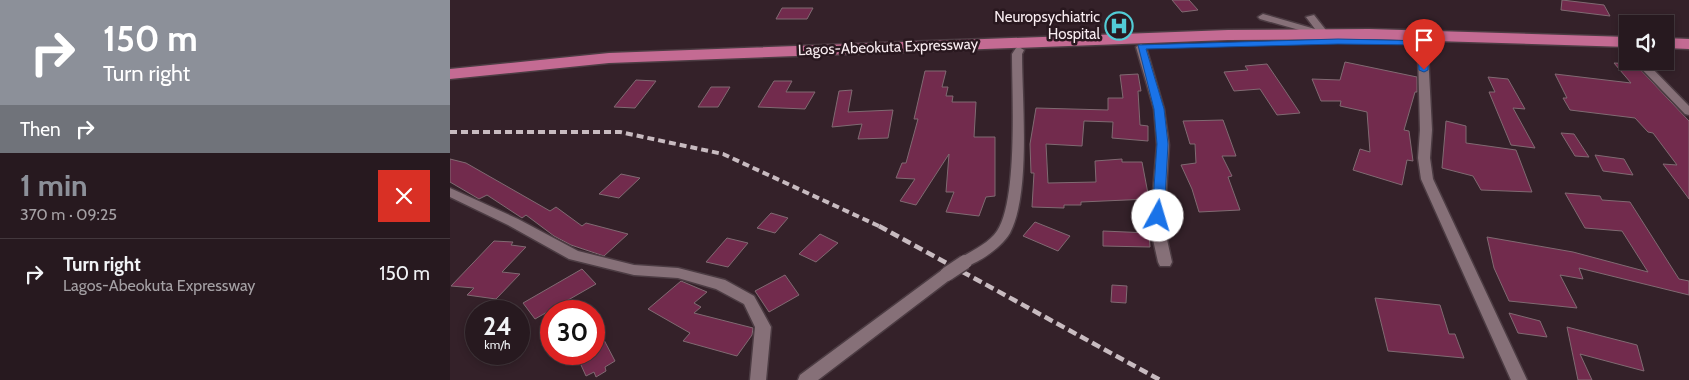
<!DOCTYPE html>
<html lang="en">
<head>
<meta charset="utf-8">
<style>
  :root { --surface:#27191f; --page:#33262c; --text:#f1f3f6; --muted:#a4a0a4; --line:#43383d; --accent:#8c9099 }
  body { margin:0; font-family:Cabin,sans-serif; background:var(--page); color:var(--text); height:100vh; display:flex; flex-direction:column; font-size:19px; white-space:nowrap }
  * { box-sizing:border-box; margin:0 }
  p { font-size:16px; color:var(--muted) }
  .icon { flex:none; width:28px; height:28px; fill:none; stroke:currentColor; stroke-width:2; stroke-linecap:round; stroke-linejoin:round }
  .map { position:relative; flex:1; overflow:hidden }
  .panel { display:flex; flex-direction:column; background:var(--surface); width:450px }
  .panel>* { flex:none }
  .banner { background:#8c9099; color:#fff; overflow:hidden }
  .fabs { position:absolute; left:1169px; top:15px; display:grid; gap:10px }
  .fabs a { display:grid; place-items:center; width:55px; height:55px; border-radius:0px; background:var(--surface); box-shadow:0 2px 8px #0003,0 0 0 1px var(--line); font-size:25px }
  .speed { position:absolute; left:15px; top:300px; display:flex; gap:10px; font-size:25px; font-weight:700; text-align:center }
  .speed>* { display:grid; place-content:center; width:65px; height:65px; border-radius:50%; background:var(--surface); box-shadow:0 2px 8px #0003,0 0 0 1px var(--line); line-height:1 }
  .speed small { font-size:12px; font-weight:400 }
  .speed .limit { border:8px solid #d22; background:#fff; color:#111 }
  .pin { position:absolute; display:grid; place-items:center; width:42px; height:42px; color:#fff; margin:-51px -21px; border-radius:50% 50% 50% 0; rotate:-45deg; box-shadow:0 0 5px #0007 }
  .pin .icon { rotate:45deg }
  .me { position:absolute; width:55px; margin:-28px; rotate:6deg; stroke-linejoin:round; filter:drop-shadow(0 0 4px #0008) }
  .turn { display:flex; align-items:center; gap:18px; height:105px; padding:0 20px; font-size:22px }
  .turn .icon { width:65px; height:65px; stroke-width:2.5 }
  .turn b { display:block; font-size:35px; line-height:42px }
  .then { display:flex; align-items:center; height:48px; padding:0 20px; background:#0003; gap:10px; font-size:19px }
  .round { display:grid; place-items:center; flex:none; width:52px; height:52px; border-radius:0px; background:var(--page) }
  .overview { display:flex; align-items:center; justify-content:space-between; height:85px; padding:0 20px }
  h1 { font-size:30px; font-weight:700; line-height:38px; color:var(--accent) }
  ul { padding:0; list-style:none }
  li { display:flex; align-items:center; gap:15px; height:70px; padding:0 20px; border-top:1px solid var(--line) }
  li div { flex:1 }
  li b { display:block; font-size:19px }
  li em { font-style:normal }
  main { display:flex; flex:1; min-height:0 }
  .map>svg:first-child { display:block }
  .building { fill:#722b4d; stroke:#806a72 }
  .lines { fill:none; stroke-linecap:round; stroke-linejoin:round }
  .minor-casing { stroke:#4c3c43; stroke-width:3 }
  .trunk-casing { stroke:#4c3c43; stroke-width:3 }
  .minor { fill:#867078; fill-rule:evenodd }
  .trunk { fill:#c46b93; fill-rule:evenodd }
  .rail-far1 { stroke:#c8bbc0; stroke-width:4; stroke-dasharray:7 4; stroke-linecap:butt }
  .rail { stroke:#c8bbc0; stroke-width:4.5; stroke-dasharray:9 4.5; stroke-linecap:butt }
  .minor-bridge-casing { stroke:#4c3c43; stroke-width:17; stroke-linecap:butt }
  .minor-bridge { stroke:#867078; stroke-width:14 }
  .route { fill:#1a73e8; stroke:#114b97 }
  .labels { text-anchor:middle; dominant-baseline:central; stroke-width:5; stroke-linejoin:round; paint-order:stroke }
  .far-poi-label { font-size:15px; fill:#f8ecf0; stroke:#29181f; text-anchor:end }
  .far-street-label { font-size:15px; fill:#f8ecf0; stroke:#29181f }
</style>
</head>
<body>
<main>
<section class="panel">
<div class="banner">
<div class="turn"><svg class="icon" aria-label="right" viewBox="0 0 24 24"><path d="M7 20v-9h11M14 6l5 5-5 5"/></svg><div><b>150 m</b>Turn right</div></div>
<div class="then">Then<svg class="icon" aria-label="right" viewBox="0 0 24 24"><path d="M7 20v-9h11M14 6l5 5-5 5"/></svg></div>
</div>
<div class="overview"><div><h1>1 min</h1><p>370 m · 09:25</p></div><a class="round" style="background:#d93025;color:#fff"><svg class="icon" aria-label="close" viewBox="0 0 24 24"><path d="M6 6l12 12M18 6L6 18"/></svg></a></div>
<ul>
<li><svg class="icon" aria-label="right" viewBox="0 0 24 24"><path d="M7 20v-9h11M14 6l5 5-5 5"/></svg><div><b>Turn right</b><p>Lagos-Abeokuta Expressway</p></div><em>150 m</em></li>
</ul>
</section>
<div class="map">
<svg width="1239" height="380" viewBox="0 0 1239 380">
  <rect width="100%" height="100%" fill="#342129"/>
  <path class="building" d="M722,0h17l9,10 -16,2z
    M1112,0l42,5 6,11 -49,-6z
    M332,8h31l-6,11h-31z
    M895,62l72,15v15h-2l-11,38 5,1 4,30 -6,-1 -5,25 -49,-15 7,-21 10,3 -3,-40 -27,-6 1,-5h-20l-9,-22 28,1z
    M1164,63l21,1 54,57v78l-26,-35 14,1 -24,-32 -5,-1 -13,-14 -65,-8 -7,-12h4l-12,-24 76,9z
    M817,64l17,25 16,24 -23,2 -17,-26 -26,2 -10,-19 24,-2 -3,-4z
    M475,71h21l-4,16h6l-2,9h7l-1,6h24l-2,35h21v59l-9,1 -7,19 -33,-4 8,-20h-8l3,-38 -33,51 -16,-4 15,-22 -19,-1 6,-15h4l12,-44h-4z
    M688,74l3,17h-3l2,34 8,1v15l-36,-3 1,-16 -29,-1 -2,25 -36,-2 2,39 48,-1 -1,-21 27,-2v3h20l7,37 -68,3v3h-17v3l-32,-1 2,-34h-3l-1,-29 6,-36 72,2v-12h15l-3,-23z
    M1038,77l20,2 17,30 -12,-1 22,40 -24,-3 -22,-53h6z
    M186,80l20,1 -21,27 -21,-1z
    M324,81h18l-6,11h29l-10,17 -47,-2z
    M261,87h19l-12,20h-20z
    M402,90l-4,22 45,-2 -5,28 -30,1 4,-15 -30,3 7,-36z
    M773,120l13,36h-14l10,20 -4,1 12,33 -41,2 -7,-23 -11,-24 15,-2 -1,-19h-5l-7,-23z
    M996,121l20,5v17l50,7 16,42 -51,-2 -8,-14 -31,-8z
    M1111,133l13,1 15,23 -14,-1z
    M1145,155l29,4 9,16 -30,-4z
    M0,159l16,4 84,48 6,-4 26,19 4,-3 42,11 -24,22 -33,-11 -17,-9 -28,-21 -4,3 -35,-23 -8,4 -29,-17z
    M171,174l19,4 -21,20 -20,-4z
    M1115,193l35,3 2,4 28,2 49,77 10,2v14l-110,-27 4,11 -23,-4 17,33 -68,-7 -15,-33 -7,-31 86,15 75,20 -26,-41 -37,-3z
    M321,213l17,5 -13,15 -18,-5z
    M585,222l35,14 -12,15 -35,-15z
    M653,231l46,2 1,14 -47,-1z
    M370,234l18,9 -22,19 -17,-8z
    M277,238l21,5 -20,24 -22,-5z
    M44,241l19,1 -2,3 15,2 -24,25 18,2 -24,25 -29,-4 7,-7 -23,-2z
    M132,269l14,15 -61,35 -12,-16z
    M335,275l14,20 -30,17 -14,-21z
    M231,281l26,11 -13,11 7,4 -7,6 59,15 -1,7 -15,21 -54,-15 7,-8 -42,-24z
    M662,285l15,1 -1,17 -15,-1z
    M925,298l65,7 9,29h6l9,24 -76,-7z
    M1059,313l31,8 7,16 -29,-4z
    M1117,327l70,18 7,26 -64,-17 12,26h-14z
    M154,340l11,21 -10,6 1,4 -10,6 -2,-5 -8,4 -10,-22h18v-8z"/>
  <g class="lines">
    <g class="minor-casing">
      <path id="minor" d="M813,14l52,15 -9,-12 8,-2 15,19 -5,3 -64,-18 -2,-2z
        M976,40l5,3 -3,10 4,77 -2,28 3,21 94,201h-16l-90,-201 -3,-21 2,-28 -2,-77 3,-10z
        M691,44l5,3 18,62 5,36 -5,81 8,36 -2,4h-10l-2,-4 -8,-36 7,-81 -3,-36 -18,-62z
        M569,47l5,3 -2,4c0,46 9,139 -12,179 -8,14 -30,29 -45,34l-5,-1 -2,-4 2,-4c12,-7 29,-15 37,-27 21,-31 15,-137 15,-177l4,-6z
        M1184,61h11l44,45v9l-4,-1z
        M0,188l68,31 60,32 56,14 44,3 47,12 29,16 17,31 -5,53h-16l5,-53 -11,-23 -28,-15 -38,-11 -44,-3 -65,-16 -61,-34 -58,-28z
        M497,269l5,1 2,4 -2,4 -134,102h-20l2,-5 142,-105z"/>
    </g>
    <g class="trunk-casing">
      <path id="trunk" d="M919,29l259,8v10l-259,-8 -141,1 -619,23 -159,16v-10l159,-16 619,-23z
        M1215,38l24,1v10l-24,-1z"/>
    </g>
    <use href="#minor" class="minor"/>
    <use href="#trunk" class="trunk"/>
    <path class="rail-far1" d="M0,132h170l103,22 158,73"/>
    <path class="rail" d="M429,226l281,154"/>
    <g class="minor-bridge-casing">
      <path id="minor-bridge" d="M497,274l18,-12"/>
    </g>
    <use href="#minor-bridge" class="minor-bridge"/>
  </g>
  <path class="route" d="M888,39l91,2 -1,29 -4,2 -5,-2 -1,-17 3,-8 -83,-1 -192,5 18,60 4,35 -4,72 -6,5 -4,-2 -2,-3 5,-72 -3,-35 -16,-64z"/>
  <defs>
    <g id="hospital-ring" transform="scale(1.4375)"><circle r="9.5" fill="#29181f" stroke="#52ccd6" stroke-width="1.5"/><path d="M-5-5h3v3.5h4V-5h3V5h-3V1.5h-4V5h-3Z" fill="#52ccd6"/></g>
  </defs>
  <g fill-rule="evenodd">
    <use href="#hospital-ring" x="669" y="26"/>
  </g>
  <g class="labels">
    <g class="far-poi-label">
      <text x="650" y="17">Neuropsychiatric<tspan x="650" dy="17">Hospital</tspan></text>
    </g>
    <g class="far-street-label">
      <text transform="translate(438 47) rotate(-2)">Lagos-Abeokuta Expressway</text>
    </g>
  </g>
</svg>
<div class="fabs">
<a><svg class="icon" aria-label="sound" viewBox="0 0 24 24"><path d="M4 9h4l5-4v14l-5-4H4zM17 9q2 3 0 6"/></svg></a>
</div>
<div class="speed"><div>24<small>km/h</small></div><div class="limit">30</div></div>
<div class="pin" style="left:974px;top:70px;background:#d93025"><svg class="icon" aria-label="arrive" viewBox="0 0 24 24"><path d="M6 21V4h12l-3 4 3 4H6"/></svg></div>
<svg class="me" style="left:708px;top:216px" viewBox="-20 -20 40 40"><circle r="19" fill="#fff"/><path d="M0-13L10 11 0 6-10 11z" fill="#1a73e8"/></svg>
</div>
</main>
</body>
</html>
